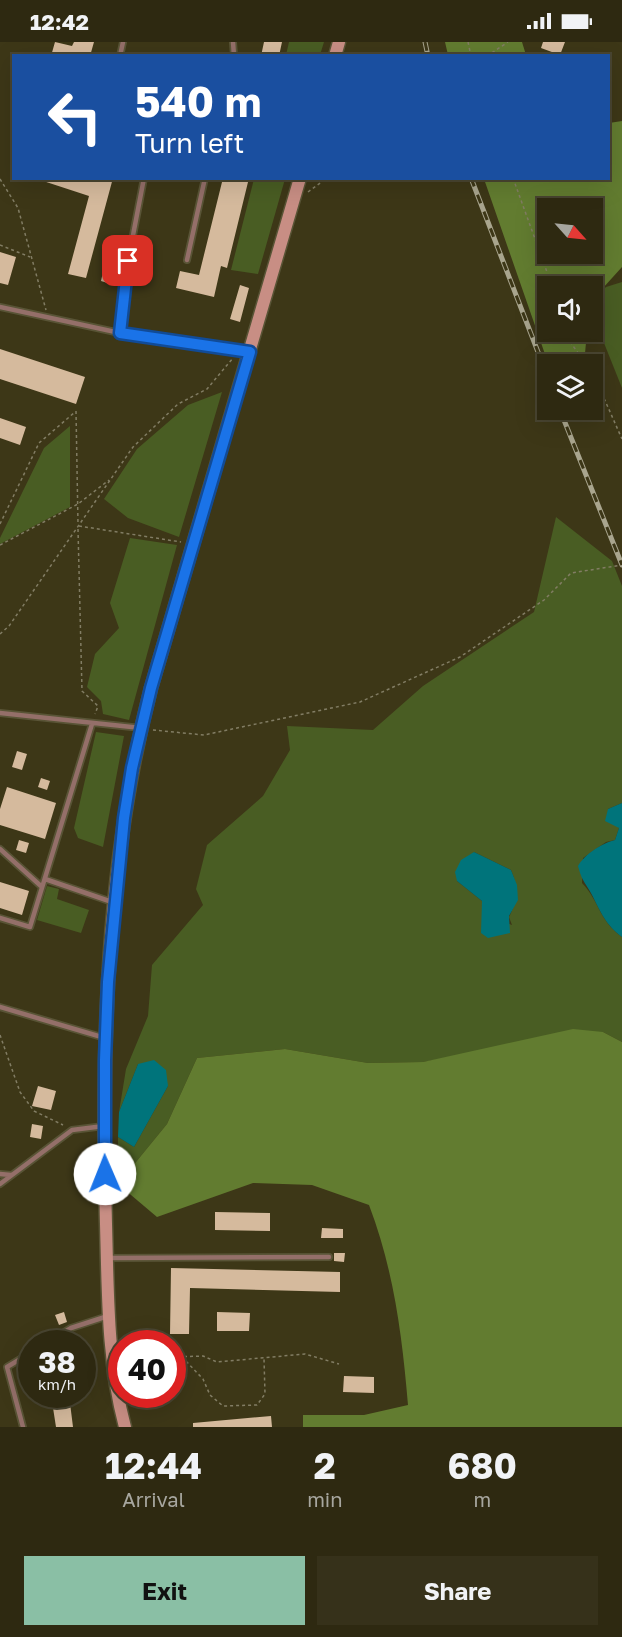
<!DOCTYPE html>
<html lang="en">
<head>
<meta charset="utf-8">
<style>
  :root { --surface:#2e2911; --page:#36311a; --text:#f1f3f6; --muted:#a7a69f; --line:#494531; --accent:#8abfa5 }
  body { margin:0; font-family:"Golos Text",sans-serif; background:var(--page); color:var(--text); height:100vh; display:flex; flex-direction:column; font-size:22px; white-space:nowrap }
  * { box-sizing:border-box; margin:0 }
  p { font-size:20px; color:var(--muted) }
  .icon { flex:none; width:33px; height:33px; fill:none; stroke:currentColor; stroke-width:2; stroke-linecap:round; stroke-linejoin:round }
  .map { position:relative; height:1385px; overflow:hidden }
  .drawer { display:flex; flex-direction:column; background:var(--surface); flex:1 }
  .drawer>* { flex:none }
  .top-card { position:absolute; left:12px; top:12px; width:598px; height:126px; border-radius:0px; box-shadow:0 6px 24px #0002,0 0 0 2px var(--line); background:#1a4fa0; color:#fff; overflow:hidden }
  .needle { width:39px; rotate:117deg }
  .controls { position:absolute; left:537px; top:156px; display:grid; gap:12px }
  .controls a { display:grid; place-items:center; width:66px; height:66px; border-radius:0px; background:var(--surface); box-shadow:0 6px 24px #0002,0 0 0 2px var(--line); font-size:30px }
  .speed { position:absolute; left:18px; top:1288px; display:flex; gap:12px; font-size:30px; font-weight:700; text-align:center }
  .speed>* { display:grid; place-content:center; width:78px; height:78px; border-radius:50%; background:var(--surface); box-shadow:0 6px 24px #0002,0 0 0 2px var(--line); line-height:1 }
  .speed small { font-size:15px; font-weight:400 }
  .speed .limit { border:9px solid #d22; background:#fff; color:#111 }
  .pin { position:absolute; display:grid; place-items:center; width:51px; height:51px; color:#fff; margin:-26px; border-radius:12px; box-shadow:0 3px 9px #0006 }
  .me { position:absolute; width:66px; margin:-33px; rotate:359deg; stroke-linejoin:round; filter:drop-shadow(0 0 4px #0008) }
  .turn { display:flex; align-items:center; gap:21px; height:126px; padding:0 24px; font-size:27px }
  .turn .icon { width:78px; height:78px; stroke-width:2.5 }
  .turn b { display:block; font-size:42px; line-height:51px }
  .eta { display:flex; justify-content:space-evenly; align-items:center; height:102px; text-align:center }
  .eta b { font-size:36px; font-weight:700; line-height:42px }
  .primary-button { display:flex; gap:12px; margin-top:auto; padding:12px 24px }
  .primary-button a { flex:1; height:69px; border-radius:0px; background:var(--accent); color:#111; font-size:24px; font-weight:700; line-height:69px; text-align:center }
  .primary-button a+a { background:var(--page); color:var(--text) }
  .status { display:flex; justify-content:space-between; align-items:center; height:42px; padding:0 30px; background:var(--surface); direction:ltr }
  .status svg { height:16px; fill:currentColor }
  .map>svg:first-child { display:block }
  .green { fill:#495d23; fill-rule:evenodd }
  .forest { fill:#627c30; fill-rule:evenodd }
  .water { fill:#00747b }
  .building { fill:#d5ba9d }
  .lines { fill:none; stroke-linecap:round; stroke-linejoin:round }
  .lane-casing { stroke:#595436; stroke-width:8 }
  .secondary-casing { stroke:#595436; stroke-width:15 }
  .path { stroke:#827d64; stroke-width:1.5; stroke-dasharray:3 3; stroke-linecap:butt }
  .lane { stroke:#946f69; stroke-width:4.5 }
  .secondary { stroke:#c88e84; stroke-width:12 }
  .rail-casing { stroke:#a9a58e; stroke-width:5 }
  .rail { stroke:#3d3717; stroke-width:3; stroke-dasharray:9; stroke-linecap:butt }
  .route-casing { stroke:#114b97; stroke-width:15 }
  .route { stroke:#1a73e8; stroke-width:10 }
</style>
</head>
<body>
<div class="status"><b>12:42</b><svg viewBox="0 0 49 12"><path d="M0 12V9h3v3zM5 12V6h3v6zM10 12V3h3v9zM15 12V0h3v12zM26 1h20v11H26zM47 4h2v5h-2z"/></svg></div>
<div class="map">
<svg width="622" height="1385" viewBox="0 0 622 1385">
  <rect width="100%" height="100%" fill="#3d3717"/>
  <path class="green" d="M289,0h35l-4,13h-34z
    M254,137h31l-27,95 -27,-4z
    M622,240v106l-30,-75 1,-14 13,-12z
    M222,350l-43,145 -51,-19 -24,-19 33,-50 51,-44z
    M70,384v81l-70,37v-6l44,-90z
    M556,475l56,44 10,25v217l-14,6 11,19 -4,12 -9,2 -23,16 -1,25c18,19 16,36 40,54v105l-19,-10 -180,30 -55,1 -83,-14 -88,9 -30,66 -49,60v-47l16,10 34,-61 -30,-22 -19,48 7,-43 22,-53 4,-51 51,-60 -7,-16 11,-44 56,-49 27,-46 -3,-24 86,4 50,-44 111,-74zM474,810l37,18c8,19 7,29 -2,47l3,8 -28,-11 -2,-13 -25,-20z
    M130,496l47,7 -48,175 -26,-6 -2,-13 -14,-14 8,-33 24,-26 -9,-25z
    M96,690l28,4 -21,111 -25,-9 -4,-10z
    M47,844l12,3 -2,10 32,11 -8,23 -44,-13z"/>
  <path class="forest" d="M445,0h77l4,13h-78z
    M622,79v146l-29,32 -1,-13h-44v46h39l-3,32h-27l-10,-4 -63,-181 125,-1v-55zM548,166h44v46h-44z
    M573,987l30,3 19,10v385h-319v-12h61l44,-10c-6,-70 -14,-134 -39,-200l-57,-20 -59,-2 -96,34 -39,-33 49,-60 30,-66 88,-9 83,14 55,-1z"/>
  <path class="water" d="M622,761v134c-16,-12 -21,-24 -30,-42 -6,-12 -10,-13 -14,-29 7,-12 24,-23 37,-26l4,-12 -14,-7 3,-12z
    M474,810l37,18 6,15 1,15 -9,16 1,17 -22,5 -7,-5 1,-32 -25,-20 -2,-9 6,-12z
    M154,1018l12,10 2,16 -34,61 -16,-10 1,-25 19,-48z"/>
  <path class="building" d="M55,0l17,4 2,-4h20l-4,14h-39z
    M264,0h18l-3,14h-18z
    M543,0h22l-5,13 -19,-7z
    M34,136h51l8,3 1,-3h19l-27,100 -18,-4 21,-78z
    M223,136h26l-22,90 -6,-2 -7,31 -38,-9 4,-17 19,4z
    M0,210l16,5 -8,28 -8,-2z
    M103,230l14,3 -3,10 -13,-4z
    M240,243l9,3 -9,34 -10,-3z
    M0,307l85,28 -9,27 -76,-25z
    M0,376l26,9 -6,18 -20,-7z
    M17,709l10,3 -5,16 -10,-3z
    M41,736l9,3 -3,9 -9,-3z
    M7,745l49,16 -11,36 -45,-14v-16z
    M19,798l10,3 -3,10 -10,-3z
    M0,840l29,9 -7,24 -22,-7z
    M38,1044l18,5 -5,19 -19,-4z
    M32,1082l11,2 -2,13 -11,-2z
    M215,1170l55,1v18l-55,-1z
    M322,1186l21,1v9h-22z
    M334,1211h11l-1,9 -10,-1z
    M171,1226l169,4v20l-150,-4 -1,46h-19z
    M64,1270l3,10 -8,3 -4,-10z
    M217,1270l33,1 -1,18h-32z
    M344,1334l30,1v16l-31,-1z
    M51,1353h18l4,32h-17z
    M271,1374l1,11h-79v-4z"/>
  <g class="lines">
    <g class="lane-casing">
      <path id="lane" d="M233,0l1,14
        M120,14l3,-14
        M187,218l18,-82
        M0,265l120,26 128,19
        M120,291l5,-56 19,-99
        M0,671l141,15
        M0,807l42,38
        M45,837l67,23
        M0,876l30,9 62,-203
        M0,965l105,31
        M0,1132l11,1
        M0,1142l72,-54 32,-4
        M107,1216l222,-1
        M45,1302l26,-16 37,-12
        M23,1385l-16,-60 25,-15"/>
    </g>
    <g class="secondary-casing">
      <path id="secondary" d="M335,14l4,-14
        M125,1385c-18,-66 -17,-134 -19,-203 -5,-179 0,-362 45,-536l149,-510"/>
    </g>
    <path class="path" d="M468,0l3,14
      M487,14l21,-14
      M513,136l39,108
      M0,137l18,29 28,102
      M308,150l19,-14
      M0,203l30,12
      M563,290l23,32
      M592,329l30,68
      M76,369l2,113
      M0,482l39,-81 36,-31
      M79,484l102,16
      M78,487l4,162 16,15 -3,8
      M0,503l78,-41 31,-24
      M0,592l9,-8 124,-179 45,-43 29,-15 26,-31
      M153,688l51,5 156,-33 100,-45 84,-57 27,-27 51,-8
      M0,993l20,57 14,19 29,14
      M172,1315l31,-1 14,6 88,-8 34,10
      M182,1315l21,22 7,16 13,11 34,-1 8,-11 -1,-35"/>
    <use href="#lane" class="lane"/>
    <use href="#secondary" class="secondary"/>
    <g class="rail-casing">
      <path id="rail" d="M425,0l3,14
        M471,136l77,200
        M560,368l62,155"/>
    </g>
    <use href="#rail" class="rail"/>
  </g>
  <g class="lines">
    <g class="route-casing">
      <path id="route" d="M105,1132v-114l3,-78 16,-164 8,-50 19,-80 99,-336 -130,-19 8,-72"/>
    </g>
    <use href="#route" class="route"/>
  </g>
</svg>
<div class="controls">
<a><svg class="needle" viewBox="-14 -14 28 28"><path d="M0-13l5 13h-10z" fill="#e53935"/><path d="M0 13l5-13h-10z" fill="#a7a69f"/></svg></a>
<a><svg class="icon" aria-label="sound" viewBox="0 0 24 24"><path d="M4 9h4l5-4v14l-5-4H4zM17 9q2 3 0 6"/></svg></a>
<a><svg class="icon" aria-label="layers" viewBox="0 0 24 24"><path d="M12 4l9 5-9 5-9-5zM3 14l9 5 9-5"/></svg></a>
</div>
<div class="speed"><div>38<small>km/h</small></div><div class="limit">40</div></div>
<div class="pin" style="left:128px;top:219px;background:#d93025"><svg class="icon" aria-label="arrive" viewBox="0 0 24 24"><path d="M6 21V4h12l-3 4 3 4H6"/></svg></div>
<svg class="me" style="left:105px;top:1132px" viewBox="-20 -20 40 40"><circle r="19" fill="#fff"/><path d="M0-13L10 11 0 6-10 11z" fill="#1a73e8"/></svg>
<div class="top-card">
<div class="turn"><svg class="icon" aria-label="left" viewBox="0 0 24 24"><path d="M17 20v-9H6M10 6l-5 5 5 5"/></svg><div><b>540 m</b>Turn left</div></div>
</div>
</div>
<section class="drawer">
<div class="eta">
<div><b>12:44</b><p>Arrival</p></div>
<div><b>2</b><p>min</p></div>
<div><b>680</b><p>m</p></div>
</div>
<div class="primary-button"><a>Exit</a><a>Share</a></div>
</section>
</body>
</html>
